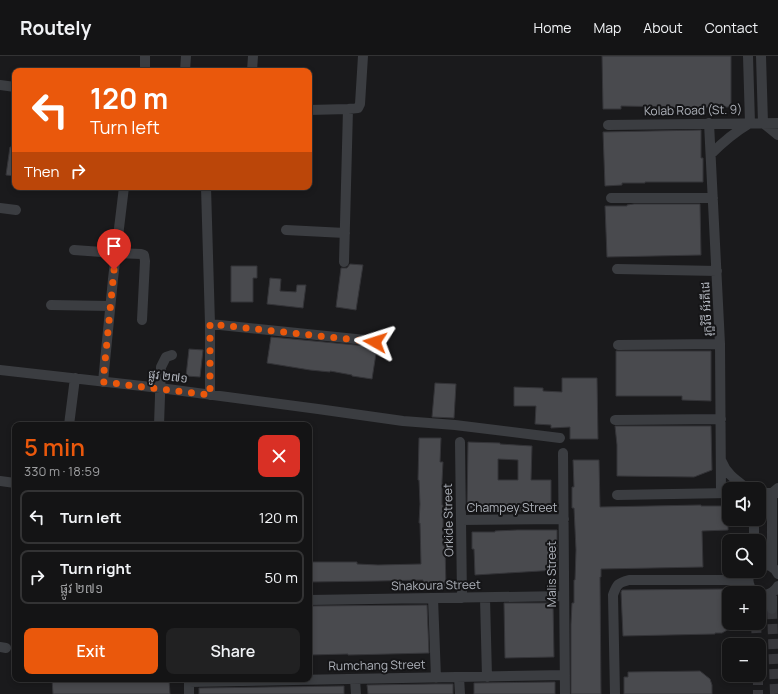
<!DOCTYPE html>
<html lang="en">
<head>
<meta charset="utf-8">
<style>
  :root { --surface:#141415; --page:#212122; --text:#f1f3f6; --muted:#9d9ea0; --line:#333334; --accent:#ea580c }
  body { margin:0; font-family:Manrope,"Noto Sans Khmer",sans-serif; background:var(--page); color:var(--text); height:100vh; display:flex; flex-direction:column; font-size:15px; white-space:nowrap }
  * { box-sizing:border-box; margin:0 }
  p { font-size:13px; color:var(--muted) }
  .icon { flex:none; width:22px; height:22px; fill:none; stroke:currentColor; stroke-width:2; stroke-linecap:round; stroke-linejoin:round }
  .map { position:relative; flex:1; overflow:hidden }
  .sheet { position:absolute; left:12px; top:366px; width:300px; height:260px; display:flex; flex-direction:column; background:var(--surface); border-radius:8px; box-shadow:0 2px 6px #0003,0 0 0 1px var(--line) }
  .sheet>* { flex:none }
  .banner { position:absolute; left:12px; top:12px; width:300px; height:122px; border-radius:8px; box-shadow:0 2px 6px #0003,0 0 0 1px var(--line); background:#ea580c; color:#fff; overflow:hidden }
  .buttons { position:absolute; left:722px; top:426px; display:grid; gap:8px }
  .buttons a { display:grid; place-items:center; width:44px; height:44px; border-radius:8px; background:var(--surface); box-shadow:0 2px 6px #0003,0 0 0 1px var(--line); font-size:20px }
  .pin { position:absolute; display:grid; place-items:center; width:34px; height:34px; color:#fff; margin:-41px -17px; border-radius:50% 50% 50% 0; rotate:-45deg; box-shadow:0 0 4px #0007 }
  .pin .icon { rotate:45deg }
  .me { position:absolute; width:44px; margin:-22px; rotate:276deg; stroke-linejoin:round; filter:drop-shadow(0 0 3px #0008) }
  .turn { display:flex; align-items:center; gap:14px; height:84px; padding:0 12px; font-size:18px }
  .turn .icon { width:52px; height:52px; stroke-width:2.5 }
  .turn b { display:block; font-size:28px; line-height:34px }
  .then { display:flex; align-items:center; height:38px; padding:0 12px; background:#0003; gap:8px; font-size:15px }
  .round { display:grid; place-items:center; flex:none; width:42px; height:42px; border-radius:8px; background:var(--page) }
  .overview { display:flex; align-items:center; justify-content:space-between; height:68px; padding:0 12px }
  h1 { font-size:24px; font-weight:600; line-height:30px; color:var(--accent) }
  .action { display:flex; gap:8px; margin-top:auto; padding:8px 12px }
  .action a { flex:1; height:46px; border-radius:8px; background:var(--accent); color:#fff; font-size:16px; font-weight:600; line-height:46px; text-align:center }
  .action a+a { background:var(--page); color:var(--text) }
  ul { padding:0; list-style:none }
  li { display:flex; align-items:center; gap:12px; height:54px; margin:0 8px 6px; padding:0 4px; border:2px solid var(--line); border-radius:8px }
  li div { flex:1 }
  li b { display:block; font-size:15px }
  li em { font-style:normal }
  header { display:flex; align-items:center; gap:24px; box-sizing:border-box; height:56px; padding:0 20px; background:var(--surface); border-bottom:1px solid var(--line) }
  header strong { font-size:19px }
  nav { display:flex; gap:22px; margin-inline-start:auto; font-size:14px }
  .map>svg:first-child { display:block }
  .building { fill:#494a4e; stroke:#343438; fill-rule:evenodd }
  .lines { fill:none; stroke-linecap:round; stroke-linejoin:round }
  .minor-tunnel { stroke:#38383c; stroke-width:10; stroke-dasharray:10 5; stroke-linecap:butt }
  .minor { stroke:#3b3d41; stroke-width:10 }
  .route { stroke:#ea580c; stroke-width:7; stroke-dasharray:0 12.6 }
  .labels { text-anchor:middle; dominant-baseline:central; stroke-width:4; stroke-linejoin:round; paint-order:stroke }
  .street-label { font-size:12px; fill:#aeb2ba; stroke:#151517 }
</style>
</head>
<body>
<header>
<strong>Routely</strong>
<nav><a>Home</a><a>Map</a><a>About</a><a>Contact</a></nav>
</header>
<div class="map">
<svg width="778" height="638" viewBox="0 0 778 638">
  <rect width="100%" height="100%" fill="#1a1a1c"/>
  <path class="building" d="M602,0h129v51l-57,1v-1l-53,-1v3h-18z
    M701,74v28h2v24h-58v1h-23v2l-17,1 -2,-54z
    M10,91h5v29l-9,-1z
    M634,148h66l1,51 -94,2 -2,-51h22v-1z
    M350,208l13,1 -7,45 -20,-3 5,-39h6z
    M231,210h26v12h-4v24h-22z
    M270,222l11,1 -1,12 16,1 1,-7h9l-3,23 -36,-4z
    M271,281l106,10 -5,32 -20,-3v-1l-22,-4v1l-20,-2 -43,-7z
    M189,293l14,1 -3,27 -14,-1z
    M616,295h95v50l-29,-1v-4h-66z
    M562,322h35l1,61h-28v-12l-19,1v-3l-16,-1 1,-18h-22v-19l29,1v3l19,1z
    M435,327l21,1 -2,34 -22,-1z
    M615,370h96l1,44 -18,7 -77,-1v-31z
    M419,382h22l-1,24h3l-1,19v24h1v41h2l1,42h-23v-8l-45,1 -69,1v-20h48v2l21,1 43,-1 -1,-41h-1l1,-19 -1,-24h-1z
    M468,386l32,1v1l32,2 -1,34h20v24h-22v7h-20v-5l-23,-1v3h-19zM498,403l20,1v20h-20z
    M573,404h26l1,47 101,-2v1h27v24l-26,1 1,36 -102,2v8h-1l1,117h-30v-70l1,-21h2v-23h1l1,-30 -2,-42h-2v-21h2z
    M517,474h40v40l-82,5 -1,-26h-2v-17h23v-1z
    M724,533l5,4v30h3l-3,6 -7,4h-7v1l-92,2 -2,-44 1,-2z
    M504,547h49l1,54 -49,1z
    M427,549l2,48 -81,2v-1l-39,1v-49z
    M700,615l10,8 2,6v9h-88v-17h4v-5z
    M52,623h117l1,15h-117z
    M555,626v12h-81v-11z
    M434,628h19v10h-85l-1,-9z
    M344,630v8h-145v-6z"/>
  <g class="lines">
    <path class="minor-tunnel" d="M772,553l3,85
      M756,567l1,22
      M758,619v19"/>
    <path class="minor" d="M761,0l2,67 15,12
      M145,15v-15
      M185,15l1,-15
      M252,15l1,-15
      M0,29l15,2
      M309,54l39,-1 10,-1 2,-4 3,-48
      M709,67l11,221 1,149
      M608,69l170,-2
      M711,98c12,-12 24,-22 39,-31l-2,-67
      M124,131l-8,66 25,1 3,1 1,6 -3,59
      M206,131l4,137v71
      M611,142h102
      M0,152l16,2
      M286,174l59,3
      M74,194l42,3 -3,26 -10,103
      M344,206l4,-153
      M617,213l100,2
      M51,249l59,1
      M210,268l165,17
      M618,289l102,-1
      M0,314l160,18 158,21 85,12 52,4 105,13
      M615,364l106,-1
      M69,369l6,-47
      M159,369l2,-58 5,-10 6,-2
      M460,386l2,156
      M563,397l2,241
      M721,404c6,15 15,20 27,29
      M0,425l15,2
      M759,437h18
      M617,439l112,-2
      M754,463v22
      M461,464l103,-1
      M759,509c9,-1 15,1 19,9
      M772,511v-74l6,-5
      M751,515c-5,9 -3,16 4,22
      M772,537v16
      M759,539c9,1 15,-2 19,-9
      M433,542l3,80
      M485,542l2,79
      M309,544l255,-4
      M0,591l6,1
      M459,621l1,17
      M189,623v15
      M355,623l1,15
      M189,626l376,-7
      M615,638l-2,-99c4,-11 5,-12 16,-15h119"/>
  </g>
  <g class="lines">
    <path class="route" d="M114,214l-11,112 107,13v-71l165,18"/>
  </g>
  <g class="labels">
    <g class="street-label">
      <text transform="translate(693 54) rotate(-1)">Kolab Road (St. 9)</text>
      <text transform="translate(706 253) rotate(-93)">រុក្ខវិថី អ័រគីដេ</text>
      <text transform="translate(168 320) rotate(7)">ផ្លូវ ២៧១</text>
      <text x="512" y="451">Champey Street</text>
      <text transform="translate(448 464) rotate(-91)">Orkide Street</text>
      <text transform="translate(551 518) rotate(-90)">Malis Street</text>
      <text transform="translate(436 529) rotate(-1)">Shakoura Street</text>
      <text transform="translate(377 609) rotate(-1)">Rumchang Street</text>
    </g>
  </g>
</svg>
<div class="buttons">
<a><svg class="icon" aria-label="sound" viewBox="0 0 24 24"><path d="M4 9h4l5-4v14l-5-4H4zM17 9q2 3 0 6"/></svg></a>
<a><svg class="icon" aria-label="search" viewBox="0 0 24 24"><circle cx="10" cy="10" r="6"/><path d="M15 15l6 6"/></svg></a>
<a>+</a>
<a>−</a>
</div>
<div class="pin" style="left:114px;top:214px;background:#d93025"><svg class="icon" aria-label="arrive" viewBox="0 0 24 24"><path d="M6 21V4h12l-3 4 3 4H6"/></svg></div>
<svg class="me" style="left:375px;top:286px" viewBox="-20 -20 40 40"><path d="M0-17L14 15 0 8-14 15z" fill="#ea580c" stroke="#fff" stroke-width="4"/></svg>
<div class="banner">
<div class="turn"><svg class="icon" aria-label="left" viewBox="0 0 24 24"><path d="M17 20v-9H6M10 6l-5 5 5 5"/></svg><div><b>120 m</b>Turn left</div></div>
<div class="then">Then<svg class="icon" aria-label="right" viewBox="0 0 24 24"><path d="M7 20v-9h11M14 6l5 5-5 5"/></svg></div>
</div>
<section class="sheet">
<div class="overview"><div><h1>5 min</h1><p>330 m · 18:59</p></div><a class="round" style="background:#d93025;color:#fff"><svg class="icon" aria-label="close" viewBox="0 0 24 24"><path d="M6 6l12 12M18 6L6 18"/></svg></a></div>
<ul>
<li><svg class="icon" aria-label="left" viewBox="0 0 24 24"><path d="M17 20v-9H6M10 6l-5 5 5 5"/></svg><div><b>Turn left</b></div><em>120 m</em></li>
<li><svg class="icon" aria-label="right" viewBox="0 0 24 24"><path d="M7 20v-9h11M14 6l5 5-5 5"/></svg><div><b>Turn right</b><p>ផ្លូវ ២៧១</p></div><em>50 m</em></li>
</ul>
<div class="action"><a>Exit</a><a>Share</a></div>
</section>
</div>
</body>
</html>
